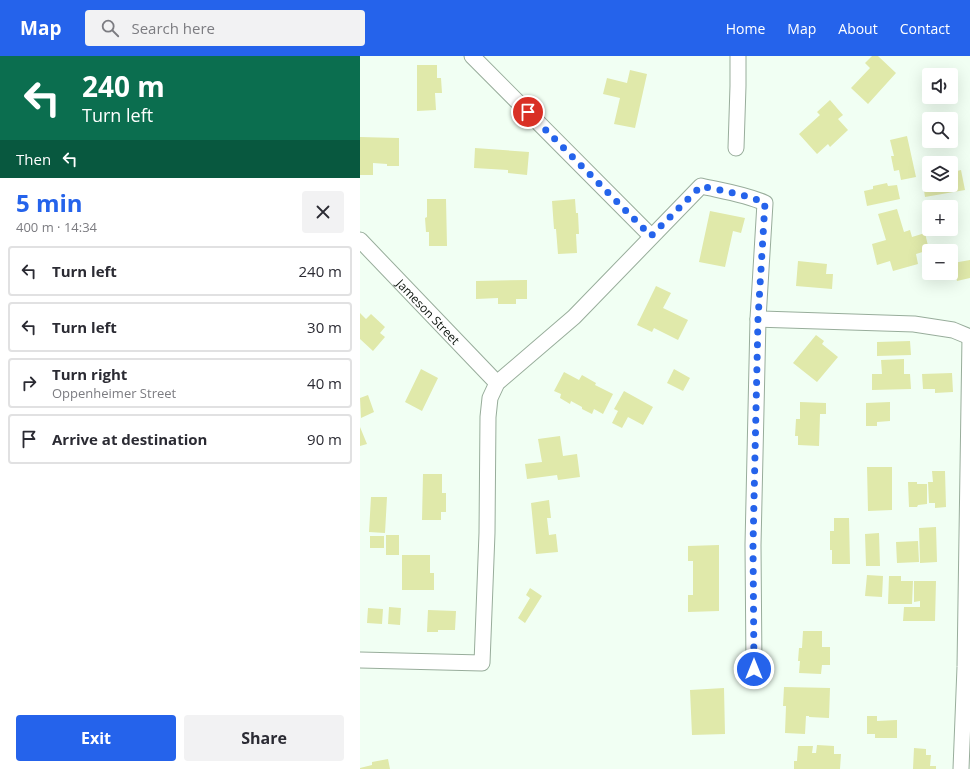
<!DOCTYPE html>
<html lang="en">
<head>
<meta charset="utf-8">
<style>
  :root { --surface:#fff; --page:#f2f2f3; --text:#2b2b33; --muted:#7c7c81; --line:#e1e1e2; --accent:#2563eb }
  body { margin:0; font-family:"Open Sans",sans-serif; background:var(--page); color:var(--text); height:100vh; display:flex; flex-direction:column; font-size:15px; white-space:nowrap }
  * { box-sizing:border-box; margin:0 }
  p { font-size:13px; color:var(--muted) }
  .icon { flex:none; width:22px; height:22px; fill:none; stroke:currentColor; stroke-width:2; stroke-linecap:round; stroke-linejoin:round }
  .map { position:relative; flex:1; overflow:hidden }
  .details { display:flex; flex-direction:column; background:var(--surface); width:360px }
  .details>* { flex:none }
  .hud { background:#0b6e4f; color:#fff; overflow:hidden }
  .tools { position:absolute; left:562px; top:12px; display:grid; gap:8px }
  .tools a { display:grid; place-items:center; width:36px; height:36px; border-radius:4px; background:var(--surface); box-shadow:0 4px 16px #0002; font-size:20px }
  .pin { position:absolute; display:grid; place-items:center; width:34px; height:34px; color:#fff; margin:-17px; border:2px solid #fff; border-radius:50%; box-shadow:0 1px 4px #0007 }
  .me { position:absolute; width:44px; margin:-22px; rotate:0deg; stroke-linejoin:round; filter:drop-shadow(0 0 3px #0008) }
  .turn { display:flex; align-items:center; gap:14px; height:84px; padding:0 16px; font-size:18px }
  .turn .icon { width:52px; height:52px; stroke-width:2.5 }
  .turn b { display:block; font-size:28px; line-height:34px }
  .then { display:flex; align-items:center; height:38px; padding:0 16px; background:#0003; gap:8px; font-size:15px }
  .round { display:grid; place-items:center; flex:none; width:42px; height:42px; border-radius:4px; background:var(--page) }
  .headline { display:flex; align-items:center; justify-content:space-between; height:68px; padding:0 16px }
  h1 { font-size:24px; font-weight:700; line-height:30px; color:var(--accent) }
  .button { display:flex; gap:8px; margin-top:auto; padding:8px 16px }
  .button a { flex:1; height:46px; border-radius:4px; background:var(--accent); color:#fff; font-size:16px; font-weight:700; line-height:46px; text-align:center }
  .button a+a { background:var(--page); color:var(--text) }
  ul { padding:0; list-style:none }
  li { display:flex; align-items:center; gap:12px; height:50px; margin:0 8px 6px; padding:0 8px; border:2px solid var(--line); border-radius:4px }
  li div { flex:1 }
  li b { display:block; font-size:15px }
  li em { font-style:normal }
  header { display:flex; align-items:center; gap:24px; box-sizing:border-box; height:56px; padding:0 20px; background:var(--accent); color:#fff }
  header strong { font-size:19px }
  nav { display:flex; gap:22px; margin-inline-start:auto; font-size:14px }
  .search { width:280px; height:36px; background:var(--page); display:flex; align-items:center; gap:10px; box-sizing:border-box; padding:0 14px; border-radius:4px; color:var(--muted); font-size:15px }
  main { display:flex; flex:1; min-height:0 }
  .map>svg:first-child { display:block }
  .building { fill:#e0e9aa }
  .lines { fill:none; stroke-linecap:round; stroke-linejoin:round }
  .street-casing { stroke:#98ad9b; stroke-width:17 }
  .street { stroke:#fff; stroke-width:15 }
  .route { stroke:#2563eb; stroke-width:7; stroke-dasharray:0 12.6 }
  .labels { text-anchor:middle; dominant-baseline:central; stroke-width:3.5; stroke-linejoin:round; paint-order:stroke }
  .street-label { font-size:12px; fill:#09110a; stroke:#fff }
</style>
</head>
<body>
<header>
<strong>Map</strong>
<div class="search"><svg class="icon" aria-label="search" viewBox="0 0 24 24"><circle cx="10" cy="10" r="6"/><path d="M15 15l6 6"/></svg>Search here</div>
<nav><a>Home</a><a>Map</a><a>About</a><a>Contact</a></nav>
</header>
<main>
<section class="details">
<div class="hud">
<div class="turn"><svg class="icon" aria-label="left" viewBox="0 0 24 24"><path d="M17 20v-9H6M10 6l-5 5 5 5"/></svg><div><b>240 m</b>Turn left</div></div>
<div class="then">Then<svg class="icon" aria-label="left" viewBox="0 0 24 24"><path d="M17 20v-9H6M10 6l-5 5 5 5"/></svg></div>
</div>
<div class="headline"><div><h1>5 min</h1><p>400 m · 14:34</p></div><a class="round"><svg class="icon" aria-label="close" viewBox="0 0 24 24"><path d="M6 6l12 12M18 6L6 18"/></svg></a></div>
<ul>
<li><svg class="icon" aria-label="left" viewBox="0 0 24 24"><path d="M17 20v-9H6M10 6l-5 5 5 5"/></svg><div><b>Turn left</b></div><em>240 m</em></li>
<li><svg class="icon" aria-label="left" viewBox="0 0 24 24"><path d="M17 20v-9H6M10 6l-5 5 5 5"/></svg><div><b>Turn left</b></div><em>30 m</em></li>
<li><svg class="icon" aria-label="right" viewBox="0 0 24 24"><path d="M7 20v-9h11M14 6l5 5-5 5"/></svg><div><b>Turn right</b><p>Oppenheimer Street</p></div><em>40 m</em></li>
<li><svg class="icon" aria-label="arrive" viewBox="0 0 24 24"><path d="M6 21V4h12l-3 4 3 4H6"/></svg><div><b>Arrive at destination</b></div><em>90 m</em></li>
</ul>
<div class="button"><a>Exit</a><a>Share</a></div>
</section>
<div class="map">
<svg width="610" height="713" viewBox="0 0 610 713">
  <rect width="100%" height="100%" fill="#f1fff3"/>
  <path class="building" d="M512,0h6l18,17 -28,31 -17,-16 19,-20 -5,-5z
    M57,9h20v13h4l1,15h-7l1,17 -19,1z
    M270,14l17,4 -12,54 -21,-4 6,-26 -17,-4 4,-16 20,5z
    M470,44l13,15 -5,4 10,11 -18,17 -2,-3 -11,10 -18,-20 21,-19 -3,-3z
    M547,80l9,41 -15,3 -2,-10 -5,1 -3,-15h3l-4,-16z
    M0,81l39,1v28h-12v-2l-14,-1v12h-13z
    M115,92l54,4 -2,23 -19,-2v-3l-34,-2z
    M591,111h1l1,5 8,-2 4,20 -40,7 -3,-20 7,-2v10h22z
    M527,127l1,3 9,-1 3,14 -33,7 -3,-15 9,-2v-3z
    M67,143h19l1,47h-18v-14h-3l-1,-14 2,-1z
    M215,143l1,14h2l1,21h-3l1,19 -19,1 -2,-25h-2l-2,-28z
    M537,153l7,23 6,-2 2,7 13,-4 4,17 -13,4 2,10 -25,7 -3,-10 -13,4 -5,-21 14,-4 -8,-26z
    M350,155l35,7 -4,15 -8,-2 -8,36 -26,-5z
    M610,204v18l-13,3 -4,-18z
    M438,205l29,3 -1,10h7l-1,15 -36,-3z
    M167,224v19h-11v5h-18v-6l-22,1v-18z
    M296,230l15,7 -8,15 25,12 -10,20 -24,-12 -2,4 -15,-7z
    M0,257l6,6 5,-5 14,13 -5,6 5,4 -12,14 -13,-12z
    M456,279l8,6 -2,3 16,13 -21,25 -24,-19z
    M550,285l1,14 -34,1v-14z
    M544,303v15h6l1,15 -39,1v-16h10l-1,-14z
    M61,313l17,9 -16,33 -17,-9z
    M314,313l16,9 -7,13 -16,-8z
    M204,316l15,8 3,-5 14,8 -1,2 18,9 -10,20 -9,-5 -2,5 -10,-5v-2l-11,-6 -1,3 -10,-6 1,-4 -7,-3z
    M592,317l1,19 -18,1v-4h-12l-1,-15z
    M264,335l29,16 -10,18 -15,-8 -6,11 -10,-5 6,-12 -4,-2z
    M8,339l6,17 -13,6 -1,-20z
    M440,346l26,1v11h-6l-1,32 -21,-1v-9h-3l1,-17h4z
    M530,346v19l-13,1v4h-11v-23z
    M0,371l7,17 -7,2z
    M200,380l3,20 14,-2 3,23 -22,3 -1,-5 -30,4 -2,-15 17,-2 -4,-23z
    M507,411h25v43l-24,1z
    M572,415h13l1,36 -11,1v-5h-6l-1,-21h5z
    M63,418h19v19h4v19h-5v8h-19z
    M548,426h9v2h10v20l-9,1 -1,2h-8z
    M11,441h16l-2,36 -16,-1z
    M189,444l2,18h-4l2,17 7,-1 2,18 -22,2 -5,-51z
    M474,462h15l1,46h-18v-14h-2v-19h4z
    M576,471l1,35 -17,1 -1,-35z
    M519,477l1,33h-14l-1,-32z
    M26,479h13v20h-13z
    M10,480h14v12h-14z
    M558,485l1,21 -22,1 -1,-21z
    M359,489v66l-31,1v-17h5v-34h-5v-15z
    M42,499h28v18h4v17h-32z
    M507,519l16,1 -1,21 -17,-1z
    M529,520h12v5h12l-1,23h-24z
    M554,525h22l-1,40h-32l1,-14h16v-6l-6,1z
    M170,532l12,8 -17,27 -7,-5 12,-20 -4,-3z
    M29,551l12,1 -1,17 -12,-1z
    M8,552l15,1 -1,15 -15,-1z
    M68,554l28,1 -1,19h-17v2h-11z
    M443,575h19v16h8v18h-8l-1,9 -22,-1 1,-12h-2l1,-13h3z
    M424,631l46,1 -1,30 -20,-1v-1h-3l-1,18 -20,-1 1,-27h-3z
    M364,632l1,46 -33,1 -2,-45z
    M507,660h10v5l20,-1v18h-22v-4h-8z
    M457,689l17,1v8h7l-1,15h-46v-8h3l1,-15h15l-1,7h4z
    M554,692l12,1v6h5l-1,11h6v3h-23z
    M28,703l2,10h-30v-1l12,-3v-3z"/>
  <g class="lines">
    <g class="street-casing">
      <g id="street">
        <path d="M112,0l179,180"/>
        <path d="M376,92l2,-62v-30"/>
        <path id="s1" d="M0,184l137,143"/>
        <path d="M398,263l156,5 39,6 17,7"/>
        <path d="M0,604l122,3 5,-130 1,-116 2,-19 7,-15 77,-66 127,-131c22,5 44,8 64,17l-7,116 -5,226 1,124"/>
        <path d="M601,713l4,-102 5,-330"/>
      </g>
    </g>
    <use href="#street" class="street"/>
  </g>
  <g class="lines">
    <path class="route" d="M168,56l123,124 50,-50c22,5 44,8 64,17l-7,116 -3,136 -2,90 1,124"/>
  </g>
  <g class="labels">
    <g class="street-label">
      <text stroke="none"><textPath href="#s1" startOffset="99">Jameson Street</textPath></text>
    </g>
  </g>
</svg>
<div class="tools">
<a><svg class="icon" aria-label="sound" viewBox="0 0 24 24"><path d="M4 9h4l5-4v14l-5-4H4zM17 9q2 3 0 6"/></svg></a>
<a><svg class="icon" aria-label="search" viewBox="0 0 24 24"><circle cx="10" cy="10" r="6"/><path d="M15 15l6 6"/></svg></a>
<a><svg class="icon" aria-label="layers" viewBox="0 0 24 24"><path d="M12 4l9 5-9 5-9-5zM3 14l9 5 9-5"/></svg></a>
<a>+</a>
<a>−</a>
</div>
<div class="pin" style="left:168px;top:56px;background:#d93025"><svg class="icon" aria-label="arrive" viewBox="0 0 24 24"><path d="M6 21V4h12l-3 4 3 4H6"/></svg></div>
<svg class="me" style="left:394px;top:613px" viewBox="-20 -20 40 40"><circle r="17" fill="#2563eb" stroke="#fff" stroke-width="3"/><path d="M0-11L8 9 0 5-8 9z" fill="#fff"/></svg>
</div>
</main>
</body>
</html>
